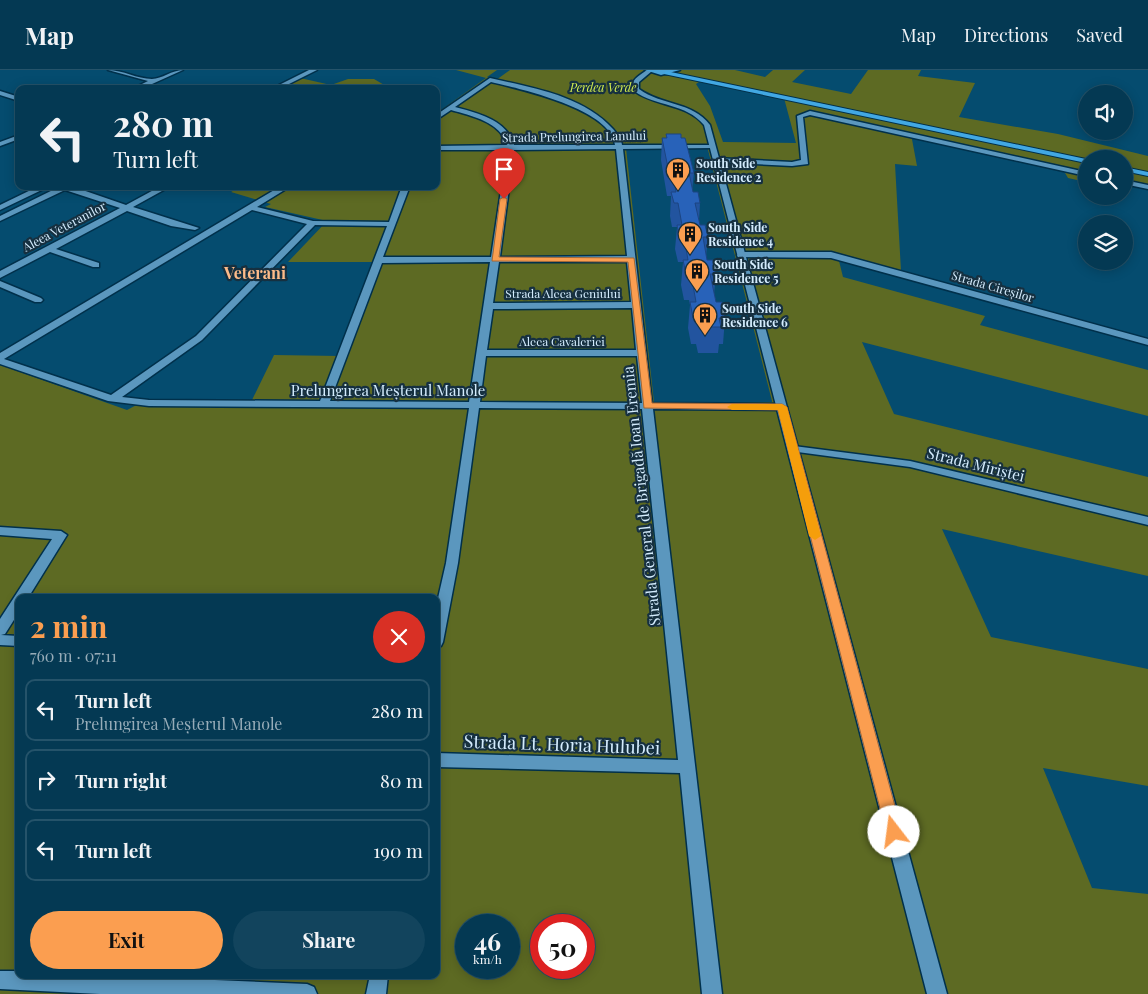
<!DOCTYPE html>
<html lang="en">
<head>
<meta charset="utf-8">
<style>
  :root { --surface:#043953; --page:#12445d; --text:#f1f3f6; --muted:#97acb8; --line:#25536a; --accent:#fb9e50 }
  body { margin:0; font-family:"Playfair Display",serif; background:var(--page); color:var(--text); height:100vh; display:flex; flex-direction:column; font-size:19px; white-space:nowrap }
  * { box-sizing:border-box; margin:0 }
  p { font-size:16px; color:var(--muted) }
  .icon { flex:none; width:28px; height:28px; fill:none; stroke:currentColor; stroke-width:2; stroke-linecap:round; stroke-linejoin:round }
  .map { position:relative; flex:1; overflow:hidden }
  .panel { position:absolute; left:15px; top:524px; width:425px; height:385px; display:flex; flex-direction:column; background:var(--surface); border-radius:10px; box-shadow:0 2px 12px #0003,0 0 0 1px var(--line) }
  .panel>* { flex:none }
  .top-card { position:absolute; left:15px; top:15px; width:425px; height:105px; border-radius:10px; box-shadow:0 2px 12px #0003,0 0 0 1px var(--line); background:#043953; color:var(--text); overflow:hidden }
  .tools { position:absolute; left:1078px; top:15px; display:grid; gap:10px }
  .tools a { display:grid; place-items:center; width:55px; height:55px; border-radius:50%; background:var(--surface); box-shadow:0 2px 12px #0003,0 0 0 1px var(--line); font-size:25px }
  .speed { position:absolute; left:455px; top:844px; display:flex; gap:10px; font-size:25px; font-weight:700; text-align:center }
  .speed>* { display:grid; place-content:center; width:65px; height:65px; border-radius:50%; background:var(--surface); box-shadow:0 2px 12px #0003,0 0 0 1px var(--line); line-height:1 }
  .speed small { font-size:12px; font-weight:400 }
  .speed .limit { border:8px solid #d22; background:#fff; color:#111 }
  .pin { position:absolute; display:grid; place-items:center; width:42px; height:42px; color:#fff; margin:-51px -21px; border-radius:50% 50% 50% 0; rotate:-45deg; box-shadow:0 0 5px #0007 }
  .pin .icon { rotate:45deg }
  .me { position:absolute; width:55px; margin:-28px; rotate:345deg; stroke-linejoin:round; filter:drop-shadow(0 0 4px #0008) }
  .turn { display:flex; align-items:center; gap:18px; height:105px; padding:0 15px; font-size:22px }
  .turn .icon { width:65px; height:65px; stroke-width:2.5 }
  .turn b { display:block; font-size:35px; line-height:42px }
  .round { display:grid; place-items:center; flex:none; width:52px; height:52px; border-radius:26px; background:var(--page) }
  .summary { display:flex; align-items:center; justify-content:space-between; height:85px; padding:0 15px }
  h1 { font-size:30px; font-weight:700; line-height:38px; color:var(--accent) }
  .action { display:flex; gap:10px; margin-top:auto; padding:10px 15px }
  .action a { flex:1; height:58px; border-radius:30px; background:var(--accent); color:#111; font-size:20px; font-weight:700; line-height:58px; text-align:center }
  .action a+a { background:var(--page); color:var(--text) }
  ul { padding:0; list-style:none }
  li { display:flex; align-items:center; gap:15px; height:62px; margin:0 10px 8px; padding:0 5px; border:2px solid var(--line); border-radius:10px }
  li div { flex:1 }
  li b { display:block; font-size:19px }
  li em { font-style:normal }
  header { display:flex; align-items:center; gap:30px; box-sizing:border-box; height:70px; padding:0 25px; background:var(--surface); border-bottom:1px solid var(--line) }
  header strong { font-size:24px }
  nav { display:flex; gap:28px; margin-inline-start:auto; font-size:18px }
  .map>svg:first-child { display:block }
  .green { fill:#5d6a23; fill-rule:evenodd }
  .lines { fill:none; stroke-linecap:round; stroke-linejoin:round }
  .minor-casing { stroke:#00304b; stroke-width:3 }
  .secondary-casing { stroke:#00304b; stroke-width:3 }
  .primary-casing { stroke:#00304b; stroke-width:3 }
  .trunk-casing { stroke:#00304b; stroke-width:2 }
  .minor { fill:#5b97be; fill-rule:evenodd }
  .secondary { fill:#5b97be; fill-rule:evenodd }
  .primary { fill:#48a4da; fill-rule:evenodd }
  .trunk { fill:#42a8e3; fill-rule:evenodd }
  .wall { fill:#22549f }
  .building { fill:#2862b9; stroke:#1c4582 }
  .route { fill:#fb9e50; stroke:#a36734 }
  .slow { fill:#f59e0b }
  .labels { text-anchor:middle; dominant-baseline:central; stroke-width:4.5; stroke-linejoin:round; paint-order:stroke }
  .far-park-label { font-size:12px; font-style:italic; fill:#d3ee50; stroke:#163040 }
  .far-street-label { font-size:12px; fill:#d4ecfd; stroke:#163040 }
  .far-poi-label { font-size:12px; font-weight:bold; fill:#d4ecfd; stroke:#163040; text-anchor:start }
  .street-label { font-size:15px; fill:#d4ecfd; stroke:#163040 }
  .far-district-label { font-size:16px; font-weight:bold; fill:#fdbb89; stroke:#163040 }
  .near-street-label { font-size:18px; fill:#d4ecfd; stroke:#163040 }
</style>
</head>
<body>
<header>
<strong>Map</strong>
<nav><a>Map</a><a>Directions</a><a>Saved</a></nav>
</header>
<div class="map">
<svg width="1148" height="924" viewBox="0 0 1148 924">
  <rect width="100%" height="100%" fill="#054c6f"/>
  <path class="green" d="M456,0h41l-10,7 9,3 14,-10h133l24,6 11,-3 2,-3h55l30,7 8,-7h32l-13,12 59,12 17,-24h53l-3,6 57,7 -16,34 99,17 90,22v29l-24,-5v-21h-38v23l-18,-4 -7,-12 -150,-32 6,32 -22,-2 6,107 -64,-18 6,24 142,39 -5,9 168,45v46l-286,-74 32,72 254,63v99l-206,-47 49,108 157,32v117l-105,-18 49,120 56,6v100h-1148v-629l127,45 21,-11 104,1 22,-45 66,1 36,-94h-88l39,-41 -62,-14 6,-3 -40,-12 10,-6h195v-77l5,1 45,-32zM699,12l85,16 12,45 -73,-1 -13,-36 -14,-22zM707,76l65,255v1h-118l-28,-254zM19,528h417v377h-417zM466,855h43v43h-43zM541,855h43v43h-43z
    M300,8l31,7 17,-6h26l12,7 -2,3h-107z"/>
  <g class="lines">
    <g class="minor-casing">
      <path id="minor" d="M108,0c15,0 29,9 44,9 10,0 20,-9 31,-9l-42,19h-9l16,-8z
        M309,0h8l-38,19h-8z
        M490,8c42,10 92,17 123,51 4,5 8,8 9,16h92l1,1 -3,2 -89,1 29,254 130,1 5,3 -5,3 -129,-1 69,585h-20l-22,-221 -244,-6v-14l242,7 -36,-351 -163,-1 -21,155 -15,79 -2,4 -5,1v-40l10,-44 23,-155 -320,-2 -41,-5 -108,-37v-11l281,-167h10l-34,21 56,14 76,1 13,-36h8l-27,71h108l16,-107h-71v-4l71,-1c-6,-23 -35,-29 -56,-35l-15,10v-5zM491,12c29,7 120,27 124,63h-101c-7,-25 -36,-32 -59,-38zM616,79l11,107 -127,1 14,-107zM252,140l55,14 -111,112 -85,59 -107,-36zM315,155l72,1 -67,175 -171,-1 -27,-3 80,-57zM490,192l-21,140 -139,-1 52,-138zM499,192h128l4,40 -138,1zM632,238l4,42h-149l6,-41zM486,286h151l5,47 -162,-1z
        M0,21l19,6v4l-19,-6z
        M810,41l276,61v4l-276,-61 -7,2 5,47 -16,2 -76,-4 -4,-2 4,-2 76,4 9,-2 -4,-44z
        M19,65v4l-19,7v-4z
        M1124,110l24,5v4l-24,-5z
        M39,116h11l-50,24v-5z
        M61,116h10l55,19 35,-19h10l-38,21 66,21 -4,2 -24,-4 -44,-15 -71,38 43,14v4h-6l-43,-15 -50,26v-7l120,-63 -55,-18 -65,31v-5z
        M741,182h90l317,87v6l-317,-87 -93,-1 -1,-2z
        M0,211l41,17 2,2 -2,2h-6l-35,-15z
        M794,376l116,15 238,56v8l-238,-58 -120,-16 -2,-2z
        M0,457l61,4 6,4 -39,63h-9v14l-14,22 -4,1 18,1v10l-19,-1v-26l52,-80 -52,-4z
        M0,901h19v4h78l210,9 7,3 3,7h-217l-100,-5z
        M370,905h18l-2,19h-20z"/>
    </g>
    <g class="secondary-casing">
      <path id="secondary" d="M647,0l5,1 -13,11v7c23,17 53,12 71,36l237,869h-20l-223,-869c-18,-22 -48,-18 -70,-34 -5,-11 5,-15 13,-21z"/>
    </g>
    <g class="primary-casing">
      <path id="primary" d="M645,0h35l-19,5z"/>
    </g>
    <g class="trunk-casing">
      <path id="trunk" d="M666,1l420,88v4l-422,-89z
        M1124,97l24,5v4l-24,-5z"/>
    </g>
    <use href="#minor" class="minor"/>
    <use href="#secondary" class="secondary"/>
    <use href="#primary" class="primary"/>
    <use href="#trunk" class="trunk"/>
  </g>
  <path class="wall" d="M666,64l15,4 13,35 -2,17 1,2 7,11 -1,18 1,4 8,12 -2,19 1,4 9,14 -2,20 2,8 9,16 -2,26h-4l-1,9h-20l-2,-9h-5l-3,-16 2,-23 -1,-5h-5l-3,-15 2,-23h-5l-3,-13 2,-21v-1h-5l-2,-11 1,-20h-4l-6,-36 1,-22h4z"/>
  <path class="building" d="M666,64h15v4h4l9,35h-5l4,19h5l2,11h-5l5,22h5l3,12h-5l4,23h6l3,14h-6l6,28h6l3,16h-6l2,9h-21l-1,-9h-6l-3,-16h6l-5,-28h-5l-3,-14h5l-4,-23h-5l-2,-12h5l-4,-22h-4l-3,-11h5l-3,-19h-4l-7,-35h5z"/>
  <path class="route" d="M504,127l3,2 -8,58 135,1 18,145 130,1 5,3 115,425 -3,5 -5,2 -6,-2 -2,-5 -108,-422 -134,-2 -16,-146 -136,-1 8,-62z"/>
  <path class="slow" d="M782,334l5,3 34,129 -6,4 -6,-4 -31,-126h-46l-5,-3 5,-3z"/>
  <defs>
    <g id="building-pin" transform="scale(1.25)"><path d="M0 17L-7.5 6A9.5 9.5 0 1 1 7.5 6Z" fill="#fb9e50" stroke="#163040"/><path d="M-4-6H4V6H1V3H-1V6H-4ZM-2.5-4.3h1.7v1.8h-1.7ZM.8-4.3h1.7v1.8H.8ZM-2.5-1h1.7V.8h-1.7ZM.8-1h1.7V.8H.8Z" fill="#111"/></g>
  </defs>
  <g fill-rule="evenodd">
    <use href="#building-pin" x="678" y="100"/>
    <use href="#building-pin" x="690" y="164"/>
    <use href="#building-pin" x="697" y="201"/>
    <use href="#building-pin" x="705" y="245"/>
  </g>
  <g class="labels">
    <g class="far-park-label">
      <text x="603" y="17">Perdea Verde</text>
    </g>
    <g class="far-street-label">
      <text transform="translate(574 66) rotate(-1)">Strada Prelungirea Lanului</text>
      <text transform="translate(64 156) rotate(-28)">Aleea Veteranilor</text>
      <text transform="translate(993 216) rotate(16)">Strada Cireșilor</text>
      <text x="563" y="223">Strada Aleea Geniului</text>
      <text x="562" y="271">Aleea Cavaleriei</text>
    </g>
    <g class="far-poi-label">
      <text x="696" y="93">South Side<tspan x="696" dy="14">Residence 2</tspan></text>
      <text x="708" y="157">South Side<tspan x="708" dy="14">Residence 4</tspan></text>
      <text x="714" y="194">South Side<tspan x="714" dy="14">Residence 5</tspan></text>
      <text x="722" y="238">South Side<tspan x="722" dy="14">Residence 6</tspan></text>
    </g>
    <g class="street-label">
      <text x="388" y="320">Prelungirea Meșterul Manole</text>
      <text transform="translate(976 394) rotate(14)">Strada Miriștei</text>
      <text transform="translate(641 426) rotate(-96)">Strada General de Brigadă Ioan Eremia</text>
    </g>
    <g class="far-district-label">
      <text x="255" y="202">Veterani</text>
    </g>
    <g class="near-street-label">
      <text transform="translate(562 674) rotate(2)">Strada Lt. Horia Hulubei</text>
    </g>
  </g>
</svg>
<div class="tools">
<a><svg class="icon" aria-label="sound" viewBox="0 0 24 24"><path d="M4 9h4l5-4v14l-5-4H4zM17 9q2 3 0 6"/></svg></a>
<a><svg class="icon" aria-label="search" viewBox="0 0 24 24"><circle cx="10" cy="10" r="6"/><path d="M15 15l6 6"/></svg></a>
<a><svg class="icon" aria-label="layers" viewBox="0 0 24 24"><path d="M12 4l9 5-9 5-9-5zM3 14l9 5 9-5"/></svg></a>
</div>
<div class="speed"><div>46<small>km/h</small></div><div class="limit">50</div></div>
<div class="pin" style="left:504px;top:129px;background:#d93025"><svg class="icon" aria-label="arrive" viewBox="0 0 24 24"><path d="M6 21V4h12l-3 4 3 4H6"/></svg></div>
<svg class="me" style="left:894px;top:762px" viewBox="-20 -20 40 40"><circle r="19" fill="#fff"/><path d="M0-13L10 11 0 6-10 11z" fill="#fb9e50"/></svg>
<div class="top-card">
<div class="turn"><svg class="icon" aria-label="left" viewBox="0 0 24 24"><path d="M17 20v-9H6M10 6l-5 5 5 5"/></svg><div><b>280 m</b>Turn left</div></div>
</div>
<section class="panel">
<div class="summary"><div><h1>2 min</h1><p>760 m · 07:11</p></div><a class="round" style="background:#d93025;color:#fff"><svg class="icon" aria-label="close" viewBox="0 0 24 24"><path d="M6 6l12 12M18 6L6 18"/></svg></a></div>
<ul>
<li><svg class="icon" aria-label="left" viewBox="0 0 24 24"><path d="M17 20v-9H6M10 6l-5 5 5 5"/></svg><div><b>Turn left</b><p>Prelungirea Meșterul Manole</p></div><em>280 m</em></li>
<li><svg class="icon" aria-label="right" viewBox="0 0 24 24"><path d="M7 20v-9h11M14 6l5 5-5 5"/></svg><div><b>Turn right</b></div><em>80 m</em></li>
<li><svg class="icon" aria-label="left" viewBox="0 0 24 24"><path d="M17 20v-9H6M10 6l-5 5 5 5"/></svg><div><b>Turn left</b></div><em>190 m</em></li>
</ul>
<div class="action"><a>Exit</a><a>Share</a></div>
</section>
</div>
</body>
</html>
